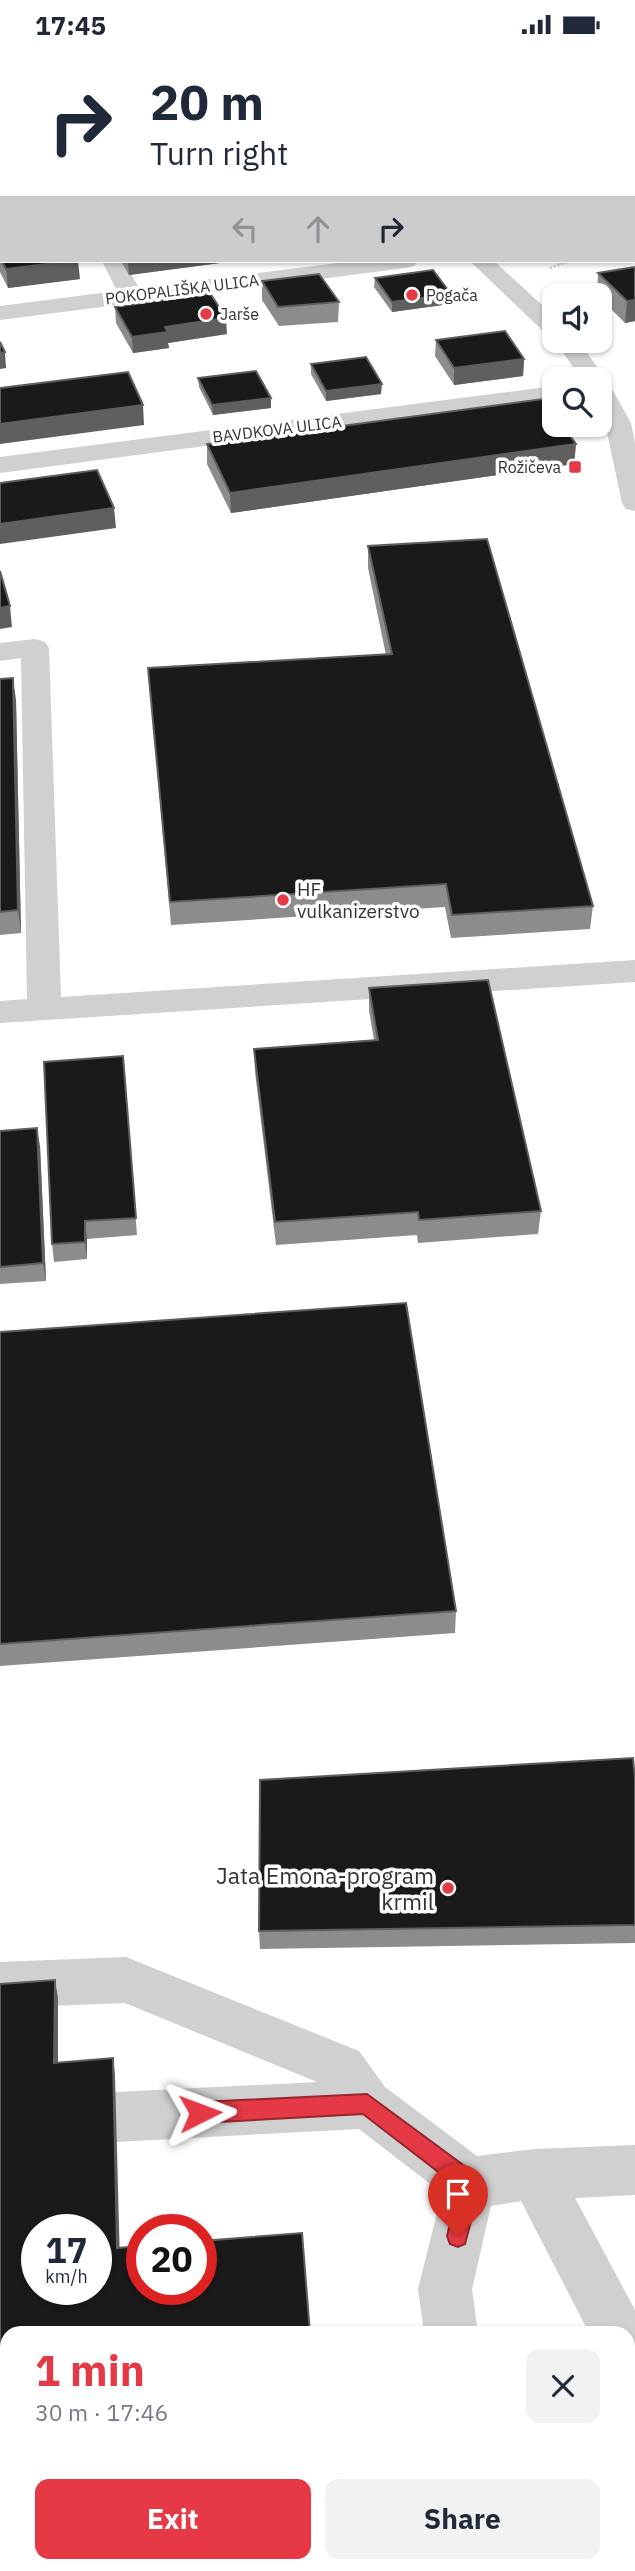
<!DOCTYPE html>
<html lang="en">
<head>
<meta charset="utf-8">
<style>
  :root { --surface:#fff; --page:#f2f2f3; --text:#1f2937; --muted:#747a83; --accent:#e63946 }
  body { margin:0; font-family:"IBM Plex Sans",sans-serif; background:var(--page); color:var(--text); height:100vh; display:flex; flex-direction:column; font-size:26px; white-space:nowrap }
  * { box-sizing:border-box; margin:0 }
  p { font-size:23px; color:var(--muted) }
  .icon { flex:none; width:38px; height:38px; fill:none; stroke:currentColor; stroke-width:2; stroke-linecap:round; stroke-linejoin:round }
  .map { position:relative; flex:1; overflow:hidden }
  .panel { position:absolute; left:0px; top:2277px; width:635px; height:247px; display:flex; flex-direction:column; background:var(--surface); border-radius:21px 21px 0 0; box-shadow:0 2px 5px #0004 }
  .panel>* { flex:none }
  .top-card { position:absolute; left:0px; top:0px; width:635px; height:214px; box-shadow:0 2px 5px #0004; background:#fff; color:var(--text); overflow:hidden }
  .controls { position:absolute; left:542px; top:234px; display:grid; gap:14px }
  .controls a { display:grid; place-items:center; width:70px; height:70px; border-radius:14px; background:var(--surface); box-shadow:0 2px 5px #0004; font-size:35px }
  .speed { position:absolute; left:21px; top:2165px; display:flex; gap:14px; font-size:35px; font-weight:700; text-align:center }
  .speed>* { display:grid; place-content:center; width:91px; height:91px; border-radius:50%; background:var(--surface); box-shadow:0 2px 5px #0004; line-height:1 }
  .speed small { font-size:18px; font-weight:400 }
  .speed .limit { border:10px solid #d22; background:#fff; color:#111 }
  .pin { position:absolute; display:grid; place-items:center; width:60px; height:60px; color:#fff; margin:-72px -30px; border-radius:50% 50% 50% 0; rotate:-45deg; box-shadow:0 0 7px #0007 }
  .pin .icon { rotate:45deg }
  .me { position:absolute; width:77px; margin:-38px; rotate:87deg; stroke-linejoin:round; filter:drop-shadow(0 0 5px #0008) }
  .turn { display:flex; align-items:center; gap:24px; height:147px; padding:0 35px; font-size:32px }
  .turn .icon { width:91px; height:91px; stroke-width:2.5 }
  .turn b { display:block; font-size:49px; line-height:60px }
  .lanes { display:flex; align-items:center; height:66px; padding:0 35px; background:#0003; justify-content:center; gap:35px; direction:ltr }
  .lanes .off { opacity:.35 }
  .round { display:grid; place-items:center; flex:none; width:74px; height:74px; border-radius:14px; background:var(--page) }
  .headline { display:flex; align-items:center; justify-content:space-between; height:119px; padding:0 35px }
  h1 { font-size:42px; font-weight:700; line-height:52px; color:var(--accent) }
  .cta { display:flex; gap:14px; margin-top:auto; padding:14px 35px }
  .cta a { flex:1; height:80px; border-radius:14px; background:var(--accent); color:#fff; font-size:28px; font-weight:700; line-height:80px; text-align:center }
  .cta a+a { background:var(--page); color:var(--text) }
  .status { display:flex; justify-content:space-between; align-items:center; height:49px; padding:0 35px; background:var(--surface); direction:ltr }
  .status svg { height:19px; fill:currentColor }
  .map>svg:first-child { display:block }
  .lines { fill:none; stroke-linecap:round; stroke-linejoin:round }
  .path { stroke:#cdcdcd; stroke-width:2.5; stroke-dasharray:2 2; stroke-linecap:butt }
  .minor { fill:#d0d0d0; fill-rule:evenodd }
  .wall { fill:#8c8c8c }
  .shaded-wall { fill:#5f5f5f }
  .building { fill:#1a1a1a; stroke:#5f5f5f; stroke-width:2; fill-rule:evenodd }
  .route { fill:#e63946; stroke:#96252e; stroke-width:2 }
  .poi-dot { fill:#e63946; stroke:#fff; stroke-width:2.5 }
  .labels { text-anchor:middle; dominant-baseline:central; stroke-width:7; stroke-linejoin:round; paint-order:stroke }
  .far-street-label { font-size:16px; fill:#333; stroke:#fff }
  .far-poi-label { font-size:16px; fill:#333; stroke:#fff; text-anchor:start }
  .poi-label { font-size:19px; fill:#333; stroke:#fff; text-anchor:start }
  .near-poi-label { font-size:23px; fill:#333; stroke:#fff; text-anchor:end }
</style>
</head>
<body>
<div class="status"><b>17:45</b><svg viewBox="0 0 49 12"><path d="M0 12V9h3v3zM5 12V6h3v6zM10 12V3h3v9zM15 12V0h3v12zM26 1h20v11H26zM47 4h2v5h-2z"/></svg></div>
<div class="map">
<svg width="635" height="2522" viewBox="0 0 635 2522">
  <rect width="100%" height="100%" fill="#fff"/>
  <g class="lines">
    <path class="path" d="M176,2l20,-2
      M550,219l19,-7"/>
    <path class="minor" d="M0,0l8,2h-6v11z
      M232,0h21l2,2h-22z
      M634,172h1v14h-1z
      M102,212h22l15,27 215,-27h63l-3,5 -8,2 -406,52v-14l117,-15z
      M470,212h24l61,56v20l-8,-2z
      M555,292h24l27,39 -2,3 8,6 19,34 4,20v68l-9,-2 -4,-6 -17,-80 -5,-10v-33h-18z
      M555,337v14l-555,73v-16z
      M35,590l10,3 4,6 12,349 574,-37v22l-635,41v-22l27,-2 -6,-341 -21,3v-18z
      M126,1908l233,94 26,36 92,69 57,-7 101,-4v50l-60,3 60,112v83l-7,-3v-57h-39l-68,-132 -30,5 -19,83 6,44h-54l-6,-44 24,-96 -83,-64 -243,13 -18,-8 -7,-17 7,-17 18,-8 201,-10 -192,-79 -125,5v-46z
      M494,2516h57l2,6h-58z"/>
  </g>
  <path class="wall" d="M328,0h139l2,2h-141z
    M516,0h64l-11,2h-51z
    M0,13l2,2v58l-2,-2z
    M0,194l80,36 -72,9 -8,-16z
    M121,212h114l-106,14z
    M635,218v54l-10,2 -25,-25v-2l-3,-1 1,-22z
    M375,229l76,16 -1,10 -58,8 -18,-25z
    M262,232l77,21 -1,20 -59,4 -17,-26z
    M115,258l112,27 -59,9 1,5 -36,5 -17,-30z
    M436,291l88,19 -1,17 -69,9 -19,-29z
    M311,315l70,30 -55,7 -15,-27z
    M198,329l73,30 -58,7 -14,-28z
    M207,395h369l-2,20 -343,49 -24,-49z
    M368,497l225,360 -3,23 -139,9 -6,-31 -274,18 -23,-257 238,-13 -18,-87z
    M0,630l16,21 5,233 -21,2z
    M369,939l172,223 -3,23 -120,9 -1,-8 -141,10 -21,-173 -1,-23 120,-9 -5,-29z
    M123,1007l14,179 -50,4v20l-33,3 -2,-18z
    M0,1082l40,15 6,135 -46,3z
    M0,1283l456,279 -1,22 -455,33z
    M635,1730v164l-375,6 -1,-18z"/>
  <path class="shaded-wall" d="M528,0h52l-11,2h-41z
    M0,114h2v15l-2,1z
    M0,153h2v21h-2z
    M71,212h7l2,18 -72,9 -2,-19z
    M128,212h107l-106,14z
    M451,245l-1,10 -58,8v-10z
    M635,251v21l-10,2 2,-22z
    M226,269l1,16 -59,9 1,5 -36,5 -1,-16 33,-10z
    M5,303l1,16 -6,1v-16z
    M524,310l-1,17 -69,9v-17z
    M382,335l-1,10 -55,7v-10z
    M271,349v10l-58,7 -1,-10z
    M143,356l1,20 -144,19v-20z
    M576,395l-2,20 -343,49 -1,-20z
    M114,459l2,20 -116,16v-20z
    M10,557l2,21 -12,2v-21z
    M13,629l3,22 5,233 -3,-23z
    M37,1079l3,18 6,135 -3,-18z
    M85,1172l2,18v20l-2,-17z
    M55,1931l3,18v82l-4,-17z
    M113,2009l2,17 5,189 -3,-16z"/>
  <path class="building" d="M63,0h42l2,2h-58z
    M346,0h121l2,2h-121z
    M0,13l2,2v18h-2z
    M2,41v19l-2,-2v-16z
    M0,93h2v21h-2z
    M0,138h2v15h-2z
    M0,194h2v17l-2,-3z
    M2,212h69l-65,8z
    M635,218v33l-8,1 -29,-28z
    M433,221l18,24 -59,8 -17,-24z
    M319,225l20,28 -61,5 -16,-26z
    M210,244l16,25 -61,9 3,5 -36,5 -17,-30z
    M505,282l19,28 -70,9 -18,-28z
    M0,293l5,10 -5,1z
    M366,308l16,27 -56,7 -15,-27z
    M256,322l15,27 -59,7 -14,-27z
    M128,323l15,33 -143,19v-36z
    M543,350l12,17v9h7l14,19 -346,49 -23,-49z
    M97,421l17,38 -114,16v-41z
    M487,490l106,367 -141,9 -6,-31 -276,18 -22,-234 244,-14 -24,-108z
    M0,522l10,35 -10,2z
    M13,629l5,232 -18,2v-233z
    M488,931l53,231 -122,9 -1,-8 -143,10 -21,-173 124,-9 -9,-52z
    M123,1007l13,162 -51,3v21l-33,2 -8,-182z
    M37,1079l6,135 -43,4v-136z
    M406,1254l50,308 -456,33v-312z
    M633,1709l2,21v146l-376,6 1,-151z
    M55,1931l-1,83 59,-5 4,190 25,-2v43h59v-48l101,-8 8,100h-303v232h445v6h-452v-587zM37,2180h59v60h-59z"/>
  <path class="route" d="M367,2045l111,82 3,7 -16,61 -7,3 -8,-3 -3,-8 12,-48 -96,-74 -163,9 -8,-3 -3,-7 3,-8 8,-3z"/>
  <g class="poi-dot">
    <circle cx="412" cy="246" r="7"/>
    <circle cx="206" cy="265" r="7"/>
    <rect x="568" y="411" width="14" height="14" rx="3.5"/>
    <circle cx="283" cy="851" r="7"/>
    <circle cx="448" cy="1839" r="7"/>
  </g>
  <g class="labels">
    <g class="far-street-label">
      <text transform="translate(182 240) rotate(-7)">POKOPALIŠKA ULICA</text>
      <text transform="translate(277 380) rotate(-7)">BAVDKOVA ULICA</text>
    </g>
    <g class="far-poi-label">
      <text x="426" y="246">Pogača</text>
      <text x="220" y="265">Jarše</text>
      <text x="561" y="418" text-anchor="end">Rožičeva</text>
    </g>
    <g class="poi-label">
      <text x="297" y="840">HF<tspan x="297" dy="22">vulkanizerstvo</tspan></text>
    </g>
    <g class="near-poi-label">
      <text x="434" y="1826">Jata Emona-program<tspan x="434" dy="26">krmil</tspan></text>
    </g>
  </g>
</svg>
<div class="controls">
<a><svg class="icon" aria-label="sound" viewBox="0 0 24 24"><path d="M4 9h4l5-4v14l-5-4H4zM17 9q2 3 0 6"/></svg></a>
<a><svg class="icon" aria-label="search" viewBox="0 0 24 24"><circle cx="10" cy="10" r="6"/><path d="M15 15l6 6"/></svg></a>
</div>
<div class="speed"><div>17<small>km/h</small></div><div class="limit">20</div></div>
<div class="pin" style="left:458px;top:2187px;background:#d93025"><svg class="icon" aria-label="arrive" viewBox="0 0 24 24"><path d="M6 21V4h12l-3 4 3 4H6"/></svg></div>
<svg class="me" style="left:200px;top:2064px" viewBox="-20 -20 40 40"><path d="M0-17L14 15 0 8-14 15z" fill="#e63946" stroke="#fff" stroke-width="4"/></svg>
<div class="top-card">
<div class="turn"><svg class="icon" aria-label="right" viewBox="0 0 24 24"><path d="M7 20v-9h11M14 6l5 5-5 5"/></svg><div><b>20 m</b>Turn right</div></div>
<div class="lanes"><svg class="icon off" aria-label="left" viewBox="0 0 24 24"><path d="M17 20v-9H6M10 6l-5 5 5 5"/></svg><svg class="icon off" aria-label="ahead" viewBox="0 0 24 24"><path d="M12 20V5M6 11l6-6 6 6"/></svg><svg class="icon" aria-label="right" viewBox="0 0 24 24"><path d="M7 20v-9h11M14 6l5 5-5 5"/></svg></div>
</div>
<section class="panel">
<div class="headline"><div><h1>1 min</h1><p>30 m · 17:46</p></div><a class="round"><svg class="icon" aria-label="close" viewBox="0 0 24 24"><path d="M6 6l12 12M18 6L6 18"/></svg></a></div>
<div class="cta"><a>Exit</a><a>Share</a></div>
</section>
</div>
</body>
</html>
